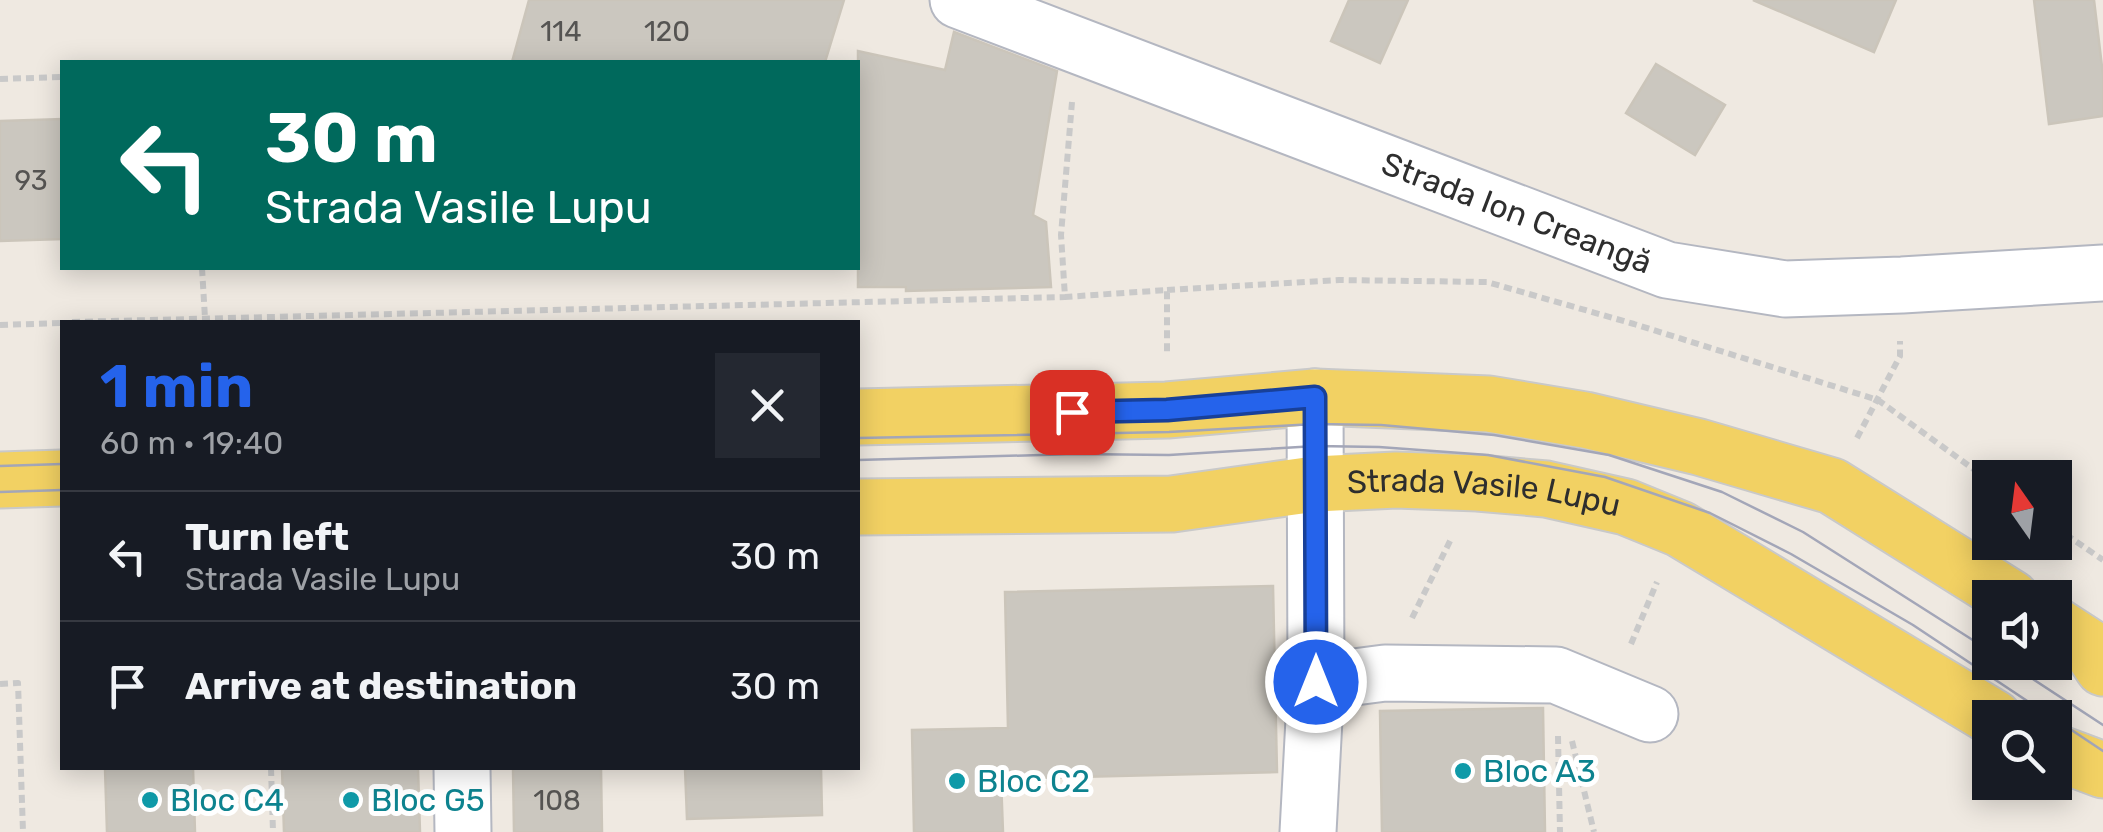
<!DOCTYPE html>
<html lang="en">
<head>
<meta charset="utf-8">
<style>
  :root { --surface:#171b24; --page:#242831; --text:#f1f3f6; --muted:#9ea1a6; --line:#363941; --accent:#2563eb }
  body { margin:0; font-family:Rubik,sans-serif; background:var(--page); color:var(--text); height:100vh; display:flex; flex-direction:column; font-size:38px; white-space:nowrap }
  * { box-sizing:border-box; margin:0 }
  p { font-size:32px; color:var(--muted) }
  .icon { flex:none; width:55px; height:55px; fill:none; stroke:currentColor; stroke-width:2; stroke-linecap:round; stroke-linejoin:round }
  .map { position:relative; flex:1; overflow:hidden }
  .drawer { position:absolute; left:60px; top:320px; width:800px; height:450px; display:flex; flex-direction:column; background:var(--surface); border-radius:0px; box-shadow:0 5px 25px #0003 }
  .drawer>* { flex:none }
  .banner { position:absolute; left:60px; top:60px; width:800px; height:210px; border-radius:0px; box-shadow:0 5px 25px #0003; background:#00695c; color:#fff; overflow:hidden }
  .needle { width:65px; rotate:346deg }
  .buttons { position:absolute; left:1972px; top:460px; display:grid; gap:20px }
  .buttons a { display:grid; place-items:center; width:100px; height:100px; border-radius:0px; background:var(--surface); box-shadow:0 5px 25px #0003; font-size:50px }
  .pin { position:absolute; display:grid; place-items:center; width:85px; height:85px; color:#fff; margin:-42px; border-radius:20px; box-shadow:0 5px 15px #0006 }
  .me { position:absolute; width:110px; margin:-55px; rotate:0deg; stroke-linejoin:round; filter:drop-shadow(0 0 8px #0008) }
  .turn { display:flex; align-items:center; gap:35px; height:210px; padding:0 40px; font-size:45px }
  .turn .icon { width:130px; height:130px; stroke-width:2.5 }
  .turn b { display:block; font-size:70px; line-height:85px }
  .round { display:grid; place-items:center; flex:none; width:105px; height:105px; border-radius:0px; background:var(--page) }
  .head { display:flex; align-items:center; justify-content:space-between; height:170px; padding:0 40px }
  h1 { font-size:60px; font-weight:700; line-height:75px; color:var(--accent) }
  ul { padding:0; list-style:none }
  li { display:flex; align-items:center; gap:30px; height:130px; padding:0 40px; border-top:2px solid var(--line) }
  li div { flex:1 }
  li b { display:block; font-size:38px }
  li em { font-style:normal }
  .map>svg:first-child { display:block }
  .building { fill:#cbc7bf; stroke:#cbc5ba; stroke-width:2.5 }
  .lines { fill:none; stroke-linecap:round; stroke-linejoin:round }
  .minor-casing { stroke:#b4b7c1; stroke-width:59 }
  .major-casing { stroke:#c9c9c9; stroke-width:59 }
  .path { stroke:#c9c9c9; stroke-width:6; stroke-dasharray:8 5; stroke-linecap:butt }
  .minor { stroke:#fff; stroke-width:55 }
  .major { stroke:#f2d163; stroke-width:55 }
  .tram { stroke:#a3a6b8; stroke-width:2.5 }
  .route-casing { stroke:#184099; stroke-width:25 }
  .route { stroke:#2563eb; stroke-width:18 }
  .culture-dot { fill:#0f9aa8; stroke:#fff; stroke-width:4 }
  .labels { text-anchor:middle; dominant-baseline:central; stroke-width:10; stroke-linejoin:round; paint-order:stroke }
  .number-label { font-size:28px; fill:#555452 }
  .street-label { font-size:32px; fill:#2e2e2e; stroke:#fff }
  .culture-label { font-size:32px; fill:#0d838f; stroke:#fff; text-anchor:start }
</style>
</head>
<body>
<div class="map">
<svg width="2103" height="832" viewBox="0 0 2103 832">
  <rect width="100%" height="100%" fill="#efe9e1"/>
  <path class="building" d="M529,0h315l-19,62h-313z
    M1349,0h59l-28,63 -49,-22z
    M1753,0h143l-22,52z
    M2034,0h60l9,75v41l-54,8z
    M954,32l103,39 -24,144 13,7 5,65 -145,4v-4h-48v-236l87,19z
    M1656,64l69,41 -30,50 -69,-42z
    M62,119v120l-62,2v-120z
    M1273,586l4,186 -276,7 2,53h-89l-2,-102 96,-2 -3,-136z
    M1543,708l2,124h-163l-2,-121z
    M105,768h88l2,64h-88z
    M282,768h136l2,64h-136z
    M513,768h88l1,64h-88z
    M685,768h136l1,47 -135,4z"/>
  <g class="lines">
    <g class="minor-casing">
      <g id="minor">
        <path id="s1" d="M958,0l709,270 118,19 117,-4 201,-12"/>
        <path d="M1316,682l69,-9 171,2 94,39"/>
        <path d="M462,768l1,64"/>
        <path d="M1308,832l8,-150 -1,-285"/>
      </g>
    </g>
    <g class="major-casing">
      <g id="major">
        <path d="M858,417l309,-7 148,-13 174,7 96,16 114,27 133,39 179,112"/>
        <path d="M0,480l62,-2"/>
        <path id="s2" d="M858,507l314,-3 143,-20 81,-4 82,3 68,6 80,18 54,22 314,189"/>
        <path d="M2055,625l34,22 14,21"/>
        <path d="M2055,752l48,18"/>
      </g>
    </g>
    <path class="path" d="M0,79l62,-2
      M1072,102l-11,133 4,62 102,-7v64
      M202,268l3,50
      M1167,290l172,-10 148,2 147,42 244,76 112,81
      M72,322l993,-25
      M0,325l62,-2
      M1857,438l43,-82v-15
      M2055,527l48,33
      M1412,618l39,-79
      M1631,644l26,-62
      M0,684l18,-1 5,149
      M1558,736l2,96
      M1572,741l22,91
      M271,768l2,64"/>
    <use href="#minor" class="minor"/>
    <use href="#major" class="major"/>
    <path class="tram" d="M858,438l311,-6 146,-8 66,1 113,10 115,20 113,37 81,40 187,119
      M858,460l217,-6 94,1 147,-9 63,1 109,8 117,22 105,36 81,41 122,71 140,93
      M0,466l62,-2
      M0,492l62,-2
      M2007,662l96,63
      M2055,719l48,32"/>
  </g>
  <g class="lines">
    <g class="route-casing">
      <path id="route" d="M1072,412l95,-2 148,-13 1,285"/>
    </g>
    <use href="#route" class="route"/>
  </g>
  <g class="culture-dot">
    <circle cx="1463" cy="771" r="10"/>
    <circle cx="957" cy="781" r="10"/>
    <circle cx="150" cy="800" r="10"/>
    <circle cx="351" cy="800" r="10"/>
  </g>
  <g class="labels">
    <g class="number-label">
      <text x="561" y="31">114</text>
      <text x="667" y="31">120</text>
      <text x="31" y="180">93</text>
      <text x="557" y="800">108</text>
    </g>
    <g class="street-label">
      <text stroke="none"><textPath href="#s1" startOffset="598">Strada Ion Creangă</textPath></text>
      <text stroke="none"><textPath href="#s2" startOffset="628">Strada Vasile Lupu</textPath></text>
    </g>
    <g class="culture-label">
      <text x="1483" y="771">Bloc A3</text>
      <text x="977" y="781">Bloc C2</text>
      <text x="170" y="800">Bloc C4</text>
      <text x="371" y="800">Bloc G5</text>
    </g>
  </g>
</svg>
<div class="buttons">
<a><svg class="needle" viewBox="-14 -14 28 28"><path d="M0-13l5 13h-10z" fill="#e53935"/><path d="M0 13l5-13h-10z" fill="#9ea1a6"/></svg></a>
<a><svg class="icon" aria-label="sound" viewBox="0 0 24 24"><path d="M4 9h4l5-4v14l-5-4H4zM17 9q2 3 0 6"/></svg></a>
<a><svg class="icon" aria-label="search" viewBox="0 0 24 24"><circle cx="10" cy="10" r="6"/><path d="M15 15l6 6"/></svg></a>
</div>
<div class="pin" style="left:1072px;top:412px;background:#d93025"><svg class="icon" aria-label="arrive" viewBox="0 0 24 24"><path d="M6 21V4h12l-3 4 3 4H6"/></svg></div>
<svg class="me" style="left:1316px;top:682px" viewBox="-20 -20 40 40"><circle r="17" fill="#2563eb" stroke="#fff" stroke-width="3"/><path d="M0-11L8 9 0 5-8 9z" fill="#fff"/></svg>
<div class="banner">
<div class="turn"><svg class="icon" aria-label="left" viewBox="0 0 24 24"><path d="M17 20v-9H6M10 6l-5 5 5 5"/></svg><div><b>30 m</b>Strada Vasile Lupu</div></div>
</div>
<section class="drawer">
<div class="head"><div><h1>1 min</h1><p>60 m · 19:40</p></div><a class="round"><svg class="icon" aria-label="close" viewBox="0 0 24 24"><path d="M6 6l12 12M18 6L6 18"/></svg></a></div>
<ul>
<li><svg class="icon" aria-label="left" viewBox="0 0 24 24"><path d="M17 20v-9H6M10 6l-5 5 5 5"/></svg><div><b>Turn left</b><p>Strada Vasile Lupu</p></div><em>30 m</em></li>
<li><svg class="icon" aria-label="arrive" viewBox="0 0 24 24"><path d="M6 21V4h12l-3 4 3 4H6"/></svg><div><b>Arrive at destination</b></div><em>30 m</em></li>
</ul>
</section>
</div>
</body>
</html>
